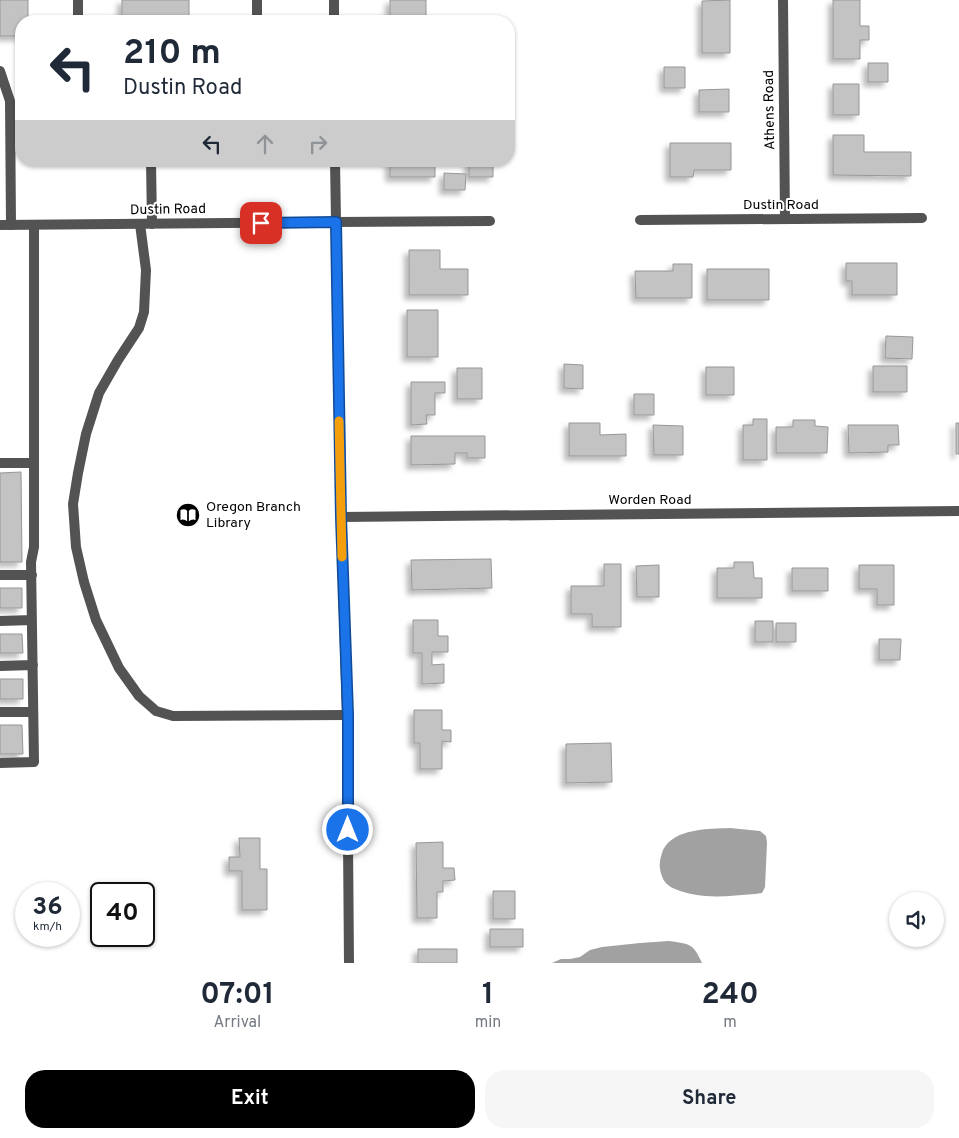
<!DOCTYPE html>
<html lang="en">
<head>
<meta charset="utf-8">
<style>
  :root { --surface:#fff; --page:#f6f6f7; --text:#1f2937; --muted:#747a83; --accent:#000 }
  body { margin:0; font-family:Overpass,sans-serif; background:var(--page); color:var(--text); height:100vh; display:flex; flex-direction:column; font-size:19px; white-space:nowrap }
  * { box-sizing:border-box; margin:0 }
  p { font-size:16px; color:var(--muted) }
  .icon { flex:none; width:28px; height:28px; fill:none; stroke:currentColor; stroke-width:2; stroke-linecap:round; stroke-linejoin:round }
  .map { position:relative; height:963px; overflow:hidden }
  .details { display:flex; flex-direction:column; background:var(--surface); flex:1 }
  .details>* { flex:none }
  .guide { position:absolute; left:15px; top:15px; width:500px; height:152px; border-radius:20px; box-shadow:0 1px 4px #0004; background:#fff; color:var(--text); overflow:hidden }
  .tools { position:absolute; left:889px; top:892px; display:grid; gap:10px }
  .tools a { display:grid; place-items:center; width:55px; height:55px; border-radius:50%; background:var(--surface); box-shadow:0 1px 4px #0004; font-size:25px }
  .speed { position:absolute; left:15px; top:882px; display:flex; gap:10px; font-size:25px; font-weight:700; text-align:center }
  .speed>* { display:grid; place-content:center; width:65px; height:65px; border-radius:50%; background:var(--surface); box-shadow:0 1px 4px #0004; line-height:1 }
  .speed small { font-size:12px; font-weight:400 }
  .speed .limit { border:2px solid #111; border-radius:8px; background:#fff; color:#111 }
  .pin { position:absolute; display:grid; place-items:center; width:42px; height:42px; color:#fff; margin:-21px; border-radius:10px; box-shadow:0 2px 8px #0006 }
  .me { position:absolute; width:55px; margin:-28px; rotate:0deg; stroke-linejoin:round; filter:drop-shadow(0 0 4px #0008) }
  .turn { display:flex; align-items:center; gap:18px; height:105px; padding:0 25px; font-size:22px }
  .turn .icon { width:65px; height:65px; stroke-width:2.5 }
  .turn b { display:block; font-size:35px; line-height:42px }
  .lanes { display:flex; align-items:center; height:48px; padding:0 25px; background:#0003; justify-content:center; gap:25px; direction:ltr }
  .lanes .off { opacity:.35 }
  .eta { display:flex; justify-content:space-evenly; align-items:center; height:85px; text-align:center }
  .eta b { font-size:30px; font-weight:700; line-height:35px }
  .button { display:flex; gap:10px; margin-top:auto; padding:10px 25px }
  .button a { flex:1; height:58px; border-radius:20px; background:var(--accent); color:#fff; font-size:20px; font-weight:700; line-height:58px; text-align:center }
  .button a+a { background:var(--page); color:var(--text) }
  .map>svg:first-child { display:block }
  .water { fill:#a1a1a1 }
  .building { fill:#c3c3c3; stroke:#979797; filter:url(#shadow) }
  .lines { fill:none; stroke-linecap:round; stroke-linejoin:round }
  .service { stroke:#535353; stroke-width:10 }
  .minor { stroke:#535353; stroke-width:10 }
  .tertiary { stroke:#535353; stroke-width:10 }
  .route-casing { stroke:#114b97; stroke-width:12 }
  .route { stroke:#1a73e8; stroke-width:9 }
  .slow { stroke:#f59e0b; stroke-width:9 }
  .labels { text-anchor:middle; dominant-baseline:central; stroke-width:4; stroke-linejoin:round; paint-order:stroke }
  .street-label { font-size:14px; fill:#000; stroke:#fff }
  .poi-label { font-size:14px; fill:#000; stroke:#fff; text-anchor:start }
</style>
</head>
<body>
<div class="map">
<svg width="959" height="963" viewBox="0 0 959 963">
  <defs>
    <filter id="shadow"><feDropShadow dx="-4.5" dy="4.5" stdDeviation="2.5" flood-color="#0004"/></filter>
  </defs>
  <rect width="100%" height="100%" fill="#fff"/>
  <path class="water" d="M730,828l30,3 6,5 1,7 -2,44 -3,6 -7,1c-27,2 -54,6 -80,-5 -10,-4 -13,-10 -15,-20 -1,-7 1,-13 3,-19 11,-22 46,-21 67,-22z
    M669,941c21,3 24,2 33,22h-150l9,-4h9l10,-2 10,-7 12,-3 38,-4z"/>
  <path class="building" d="M0,0h28v21h-7v15h-21z
    M122,0h67v21h-67z
    M390,0h36v19h-36z
    M730,0v53h-28v-52z
    M833,0h27v26h9v14h-9v19h-27z
    M868,63h20v19h-20z
    M664,67h21v21h-21z
    M833,84h26v31h-26z
    M729,89v23h-30v-22z
    M833,135h31v17h47v24l-78,-1z
    M670,143h61v27h-37l-1,7h-23z
    M390,161h45v16h-45z
    M469,161h24v16h-24z
    M444,173l22,1 -1,16h-21z
    M409,250h31v19h28v26h-59z
    M846,263h51v32h-45v-14h-6z
    M673,264h19v34h-56l-1,-27h38z
    M707,269h62v31h-62z
    M407,310h31v47h-31z
    M886,336l27,1 -1,22 -27,-1z
    M564,364l19,1v24l-19,-1z
    M873,366h34v26h-34z
    M706,367h28v28h-28z
    M457,368h25v31h-25z
    M411,382h34v11h-10v22h-9l1,9 -16,1z
    M634,394h20v21h-20z
    M753,419h14v41h-24v-35h10z
    M793,420h22v6l13,1 -1,26h-51v-26h17z
    M569,423h31v12l26,-1v22h-57z
    M956,423h3v31h-3z
    M653,425l30,1v29h-29z
    M848,425h50l1,20h-11v7l-39,1z
    M411,436h74v22h-18v-5h-12v11l-44,1z
    M21,472l1,90h-22v-89z
    M491,559l1,29 -80,2 -1,-30z
    M734,562h19l1,16h8v20h-45v-30h17z
    M604,564h17v63h-29v-13h-21v-28h33z
    M659,565v32h-22l-1,-31z
    M859,565h35v40h-17v-16h-18z
    M792,568h36v23h-36z
    M0,588h22v20h-22z
    M413,620h25v16h10v16h-16v13l12,-1v19l-22,1v-31h-9z
    M755,621h18v21h-18z
    M776,623h20v19h-20z
    M0,634h22l1,19h-23z
    M879,639h22l-1,21h-21z
    M0,679h23v20h-23z
    M414,710h28v20h9v12l-9,-1v28h-22v-26h-6z
    M0,725h22l1,29h-23z
    M611,743l1,39 -46,1v-39z
    M239,838h21v31h7v41h-25v-39h-13v-14h11z
    M443,842v26h11l1,12 -12,1v11h-6v26h-20l-1,-75z
    M493,891h22v28h-22z
    M490,929h33v18h-33z
    M418,949h39v14h-39z"/>
  <g class="lines">
    <path class="service" d="M257,0v21
      M78,21v-21
      M0,71l10,30 1,124
      M151,161l1,63
      M336,222l154,-1
      M140,224l6,46 -2,42 -5,16 -21,32 -19,33 -13,41 -8,39 -5,31 3,43 8,35 12,38 23,48 20,28 17,15 17,5 174,-1
      M0,463h34
      M0,575h32
      M0,621l32,-1
      M0,666l33,-1
      M0,712h33
      M0,763l34,-1 -3,-200 3,-15v-322"/>
    <path class="minor" d="M783,0l2,219
      M640,220l282,-2
      M341,517l618,-6"/>
    <path class="tertiary" d="M334,0v21
      M335,161l6,356 6,198 2,248
      M0,225l336,-3"/>
  </g>
  <g class="lines">
    <g class="route-casing">
      <path id="route" d="M261,223l75,-1 5,295 7,198v115"/>
    </g>
    <use href="#route" class="route"/>
    <path class="slow" d="M339,421l3,136"/>
  </g>
  <defs>
    <g id="library-disc" transform="scale(1.25)"><circle r="9.5" fill="#000" stroke="#fff"/><path d="M-6-4Q-3-5.5-.7-3.5V5Q-3 3-6 4ZM6-4Q3-5.5 .7-3.5V5Q3 3 6 4Z" fill="#fff"/></g>
  </defs>
  <g fill-rule="evenodd">
    <use href="#library-disc" x="188" y="515"/>
  </g>
  <g class="labels">
    <g class="street-label">
      <text transform="translate(770 110) rotate(-91)">Athens Road</text>
      <text x="781" y="205">Dustin Road</text>
      <text transform="translate(168 210) rotate(-1)">Dustin Road</text>
      <text x="650" y="500">Worden Road</text>
    </g>
    <g class="poi-label">
      <text x="206" y="507">Oregon Branch<tspan x="206" dy="16">Library</tspan></text>
    </g>
  </g>
</svg>
<div class="tools">
<a><svg class="icon" aria-label="sound" viewBox="0 0 24 24"><path d="M4 9h4l5-4v14l-5-4H4zM17 9q2 3 0 6"/></svg></a>
</div>
<div class="speed"><div>36<small>km/h</small></div><div class="limit">40</div></div>
<div class="pin" style="left:261px;top:223px;background:#d93025"><svg class="icon" aria-label="arrive" viewBox="0 0 24 24"><path d="M6 21V4h12l-3 4 3 4H6"/></svg></div>
<svg class="me" style="left:348px;top:830px" viewBox="-20 -20 40 40"><circle r="17" fill="#1a73e8" stroke="#fff" stroke-width="3"/><path d="M0-11L8 9 0 5-8 9z" fill="#fff"/></svg>
<div class="guide">
<div class="turn"><svg class="icon" aria-label="left" viewBox="0 0 24 24"><path d="M17 20v-9H6M10 6l-5 5 5 5"/></svg><div><b>210 m</b>Dustin Road</div></div>
<div class="lanes"><svg class="icon" aria-label="left" viewBox="0 0 24 24"><path d="M17 20v-9H6M10 6l-5 5 5 5"/></svg><svg class="icon off" aria-label="ahead" viewBox="0 0 24 24"><path d="M12 20V5M6 11l6-6 6 6"/></svg><svg class="icon off" aria-label="right" viewBox="0 0 24 24"><path d="M7 20v-9h11M14 6l5 5-5 5"/></svg></div>
</div>
</div>
<section class="details">
<div class="eta">
<div><b>07:01</b><p>Arrival</p></div>
<div><b>1</b><p>min</p></div>
<div><b>240</b><p>m</p></div>
</div>
<div class="button"><a>Exit</a><a>Share</a></div>
</section>
</body>
</html>
